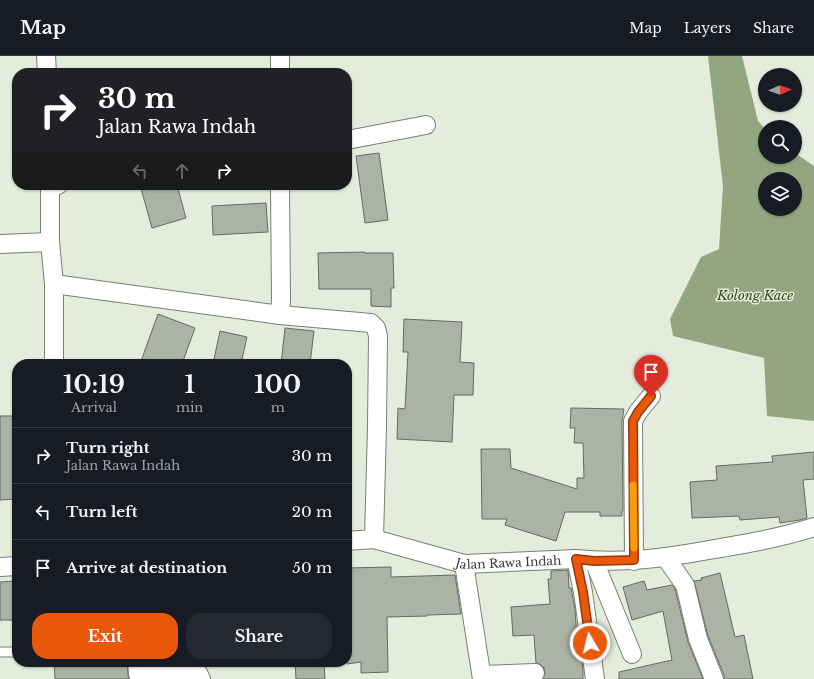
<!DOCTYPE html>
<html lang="en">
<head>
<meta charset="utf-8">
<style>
  :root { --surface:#171b24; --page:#242831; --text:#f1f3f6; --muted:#9ea1a6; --line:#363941; --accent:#ea580c }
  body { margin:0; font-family:"Libre Baskerville",serif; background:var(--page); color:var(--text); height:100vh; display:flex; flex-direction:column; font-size:15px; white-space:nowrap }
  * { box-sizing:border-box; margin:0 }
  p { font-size:13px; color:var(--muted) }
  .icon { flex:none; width:22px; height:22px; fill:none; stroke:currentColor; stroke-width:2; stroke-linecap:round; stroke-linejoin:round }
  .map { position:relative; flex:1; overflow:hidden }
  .sheet { position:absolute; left:12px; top:303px; width:340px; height:308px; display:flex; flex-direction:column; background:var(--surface); border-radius:16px; box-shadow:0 1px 3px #0004 }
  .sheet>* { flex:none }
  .hud { position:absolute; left:12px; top:12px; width:340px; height:122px; border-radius:16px; box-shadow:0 1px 3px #0004; background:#202124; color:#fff; overflow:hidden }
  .needle { width:26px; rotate:88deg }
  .buttons { position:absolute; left:758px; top:12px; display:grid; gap:8px }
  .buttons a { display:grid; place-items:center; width:44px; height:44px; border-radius:50%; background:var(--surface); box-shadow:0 1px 3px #0004; font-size:20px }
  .pin { position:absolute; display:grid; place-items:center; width:34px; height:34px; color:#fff; margin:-41px -17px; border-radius:50% 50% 50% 0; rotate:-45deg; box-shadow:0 0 4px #0007 }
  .pin .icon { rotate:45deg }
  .me { position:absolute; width:44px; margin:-22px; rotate:352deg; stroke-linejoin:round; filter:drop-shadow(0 0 3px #0008) }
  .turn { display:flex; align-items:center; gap:14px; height:84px; padding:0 20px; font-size:18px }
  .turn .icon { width:52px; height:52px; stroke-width:2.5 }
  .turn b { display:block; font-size:28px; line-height:34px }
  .lanes { display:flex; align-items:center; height:38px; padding:0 20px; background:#0003; justify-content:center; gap:20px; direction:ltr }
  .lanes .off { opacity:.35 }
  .eta { display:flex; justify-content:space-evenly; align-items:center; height:68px; text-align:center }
  .eta b { font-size:24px; font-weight:700; line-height:28px }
  .action { display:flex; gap:8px; margin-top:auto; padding:8px 20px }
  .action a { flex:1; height:46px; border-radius:16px; background:var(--accent); color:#fff; font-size:16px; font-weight:700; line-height:46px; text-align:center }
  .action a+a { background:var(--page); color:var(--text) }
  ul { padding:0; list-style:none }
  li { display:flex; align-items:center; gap:12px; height:56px; padding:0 20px; border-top:1px solid var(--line) }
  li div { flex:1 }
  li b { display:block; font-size:15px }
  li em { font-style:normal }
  header { display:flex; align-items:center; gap:24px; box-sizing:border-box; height:56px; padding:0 20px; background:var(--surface); border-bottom:1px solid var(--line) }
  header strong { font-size:19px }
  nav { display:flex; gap:22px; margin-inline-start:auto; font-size:14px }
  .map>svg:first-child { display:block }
  .water { fill:#93a67f; fill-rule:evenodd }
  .building { fill:#acb3a5; stroke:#656b5e }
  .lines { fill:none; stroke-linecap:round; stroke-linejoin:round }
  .lane-casing { stroke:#798072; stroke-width:11 }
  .street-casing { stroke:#798072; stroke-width:20 }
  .lane { stroke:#fff; stroke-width:9 }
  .street { stroke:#fff; stroke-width:18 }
  .route-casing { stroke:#983908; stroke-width:10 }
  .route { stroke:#ea580c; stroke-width:7 }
  .slow { stroke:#f59e0b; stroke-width:7 }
  .labels { text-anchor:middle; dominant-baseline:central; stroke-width:3; stroke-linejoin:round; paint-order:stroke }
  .street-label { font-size:12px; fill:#383b35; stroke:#e4ecdc }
  .water-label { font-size:13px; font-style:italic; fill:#344b0f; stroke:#e4ecdc }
</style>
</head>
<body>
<header>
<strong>Map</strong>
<nav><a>Map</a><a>Layers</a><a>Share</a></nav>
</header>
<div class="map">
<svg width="814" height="623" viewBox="0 0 814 623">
  <rect width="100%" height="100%" fill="#e4ecdc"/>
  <path class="water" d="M708,0h34l16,65 7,8v28h30v-4l19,13v255l-47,-5 -3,-58 -91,-22 -3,-17 31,-62 18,-8 4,-63zM765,123h30v30h-30z"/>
  <path class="building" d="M379,97l9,67 -23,3 -9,-67z
    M140,129h37l9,33 -34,10z
    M266,147l2,29 -55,3 -1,-29z
    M365,196v1h28l1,35h-3v19l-20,-1v-17h-52l-1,-36z
    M158,258l37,14 -13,36h-42z
    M404,263l58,3 -2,40 14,1 -1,32h-19l-2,47 -55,-3 1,-31 7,1 3,-57h-5z
    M285,272l29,3 -4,33h-29z
    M220,275l27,6 -6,27h-28z
    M571,352l53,1 -2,12 1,90h-1v5h-22v-4h-35l-9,29 -51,-16 2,-6h-25l-1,-70h29l1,19 66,21v-11h7l-1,-35h-9l1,-15h-5z
    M0,360h17v83l-17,1z
    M814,396v27l-11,1 4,38 -7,2 -20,3 -1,-6 -39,3 -1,-4 -47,2 -2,-36 27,-2 -1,-14 57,-4 -1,-6z
    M391,511v10l64,-2 6,39 -34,1v1l-40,1 1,55 -27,1v-11l-14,2v-96z
    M568,514l1,18h2l4,21 3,45h3l2,16v9h-40l2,-6 -1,-5 -4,-4 -4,-1 -2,-28 -21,1 -2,-29 39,-3 -2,-25h3v-8z
    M720,517l15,64 9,-2 9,44h-29v-4l-16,-39 -14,-55 8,-1 -1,-2z
    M17,525v39h-17v-38z
    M644,525l3,9 25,-5 3,4 13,53 15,37h-84v-7l53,-12 -9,-49 -31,9 -9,-33z
    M54,606h73l1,13 1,4h-74z
    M295,606h29l1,17h-29z"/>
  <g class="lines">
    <g class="lane-casing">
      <path id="lane" d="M0,596h17"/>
    </g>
    <g class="street-casing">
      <g id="street">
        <path d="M46,0l1,17"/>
        <path d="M280,17v-17"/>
        <path d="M347,84l79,-15"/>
        <path d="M50,186v-55l8,-2"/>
        <path d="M0,188l50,-2 4,42v80"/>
        <path d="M54,228l226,31 1,-16 -1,-114"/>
        <path d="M280,259l91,8 5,5 2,8 -1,90 -3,113"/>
        <path id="s1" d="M347,485l27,-2 90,25 112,-5c45,5 89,-1 133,-9 36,-6 71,-12 105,-23"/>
        <path d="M666,502l19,27 13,54 16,40"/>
        <path d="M576,503l7,33 12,87"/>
        <path d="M594,505l38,93"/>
        <path d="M634,505l-1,-140 5,-9 13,-16"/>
        <path d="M464,508l18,115"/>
        <path d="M0,511l17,-1"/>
        <path d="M137,606l1,12 57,-4 3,3 3,6"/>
        <path d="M482,619l53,-2"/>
      </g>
    </g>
    <use href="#lane" class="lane"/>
    <use href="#street" class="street"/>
  </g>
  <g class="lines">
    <g class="route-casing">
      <path id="route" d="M590,587l-7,-51 -7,-33 18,2 40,-1 -1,-139 5,-9 13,-16"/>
    </g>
    <use href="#route" class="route"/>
    <path class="slow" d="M633,429l1,63"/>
  </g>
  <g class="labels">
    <g class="street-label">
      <text stroke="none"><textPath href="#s1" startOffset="165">Jalan Rawa Indah</textPath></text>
    </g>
    <g class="water-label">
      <text x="755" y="239">Kolong Kace</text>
    </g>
  </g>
</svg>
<div class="buttons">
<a><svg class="needle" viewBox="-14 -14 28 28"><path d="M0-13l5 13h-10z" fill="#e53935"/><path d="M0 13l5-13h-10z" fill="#9ea1a6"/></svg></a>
<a><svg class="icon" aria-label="search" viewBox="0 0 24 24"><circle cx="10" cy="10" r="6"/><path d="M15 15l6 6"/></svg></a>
<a><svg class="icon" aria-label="layers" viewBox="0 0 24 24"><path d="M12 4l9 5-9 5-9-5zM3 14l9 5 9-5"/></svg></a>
</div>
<div class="pin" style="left:651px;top:340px;background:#d93025"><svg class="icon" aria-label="arrive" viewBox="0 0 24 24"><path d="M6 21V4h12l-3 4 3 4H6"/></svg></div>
<svg class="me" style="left:590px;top:587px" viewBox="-20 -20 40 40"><circle r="17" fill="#ea580c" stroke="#fff" stroke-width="3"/><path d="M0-11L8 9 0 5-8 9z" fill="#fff"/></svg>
<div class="hud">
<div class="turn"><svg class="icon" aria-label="right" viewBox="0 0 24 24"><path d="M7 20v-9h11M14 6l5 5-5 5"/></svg><div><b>30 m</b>Jalan Rawa Indah</div></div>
<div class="lanes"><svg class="icon off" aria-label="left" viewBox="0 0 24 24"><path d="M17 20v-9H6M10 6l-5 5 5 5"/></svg><svg class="icon off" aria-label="ahead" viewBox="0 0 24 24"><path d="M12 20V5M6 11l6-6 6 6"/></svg><svg class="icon" aria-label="right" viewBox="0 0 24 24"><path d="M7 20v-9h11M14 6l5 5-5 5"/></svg></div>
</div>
<section class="sheet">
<div class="eta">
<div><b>10:19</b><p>Arrival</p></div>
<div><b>1</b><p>min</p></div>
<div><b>100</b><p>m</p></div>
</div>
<ul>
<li><svg class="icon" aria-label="right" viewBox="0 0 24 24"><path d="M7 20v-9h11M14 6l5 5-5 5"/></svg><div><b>Turn right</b><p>Jalan Rawa Indah</p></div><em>30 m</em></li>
<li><svg class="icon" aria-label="left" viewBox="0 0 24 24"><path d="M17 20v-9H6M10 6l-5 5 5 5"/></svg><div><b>Turn left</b></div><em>20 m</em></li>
<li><svg class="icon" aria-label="arrive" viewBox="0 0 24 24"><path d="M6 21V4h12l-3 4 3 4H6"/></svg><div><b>Arrive at destination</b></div><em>50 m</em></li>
</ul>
<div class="action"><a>Exit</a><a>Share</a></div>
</section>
</div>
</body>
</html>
